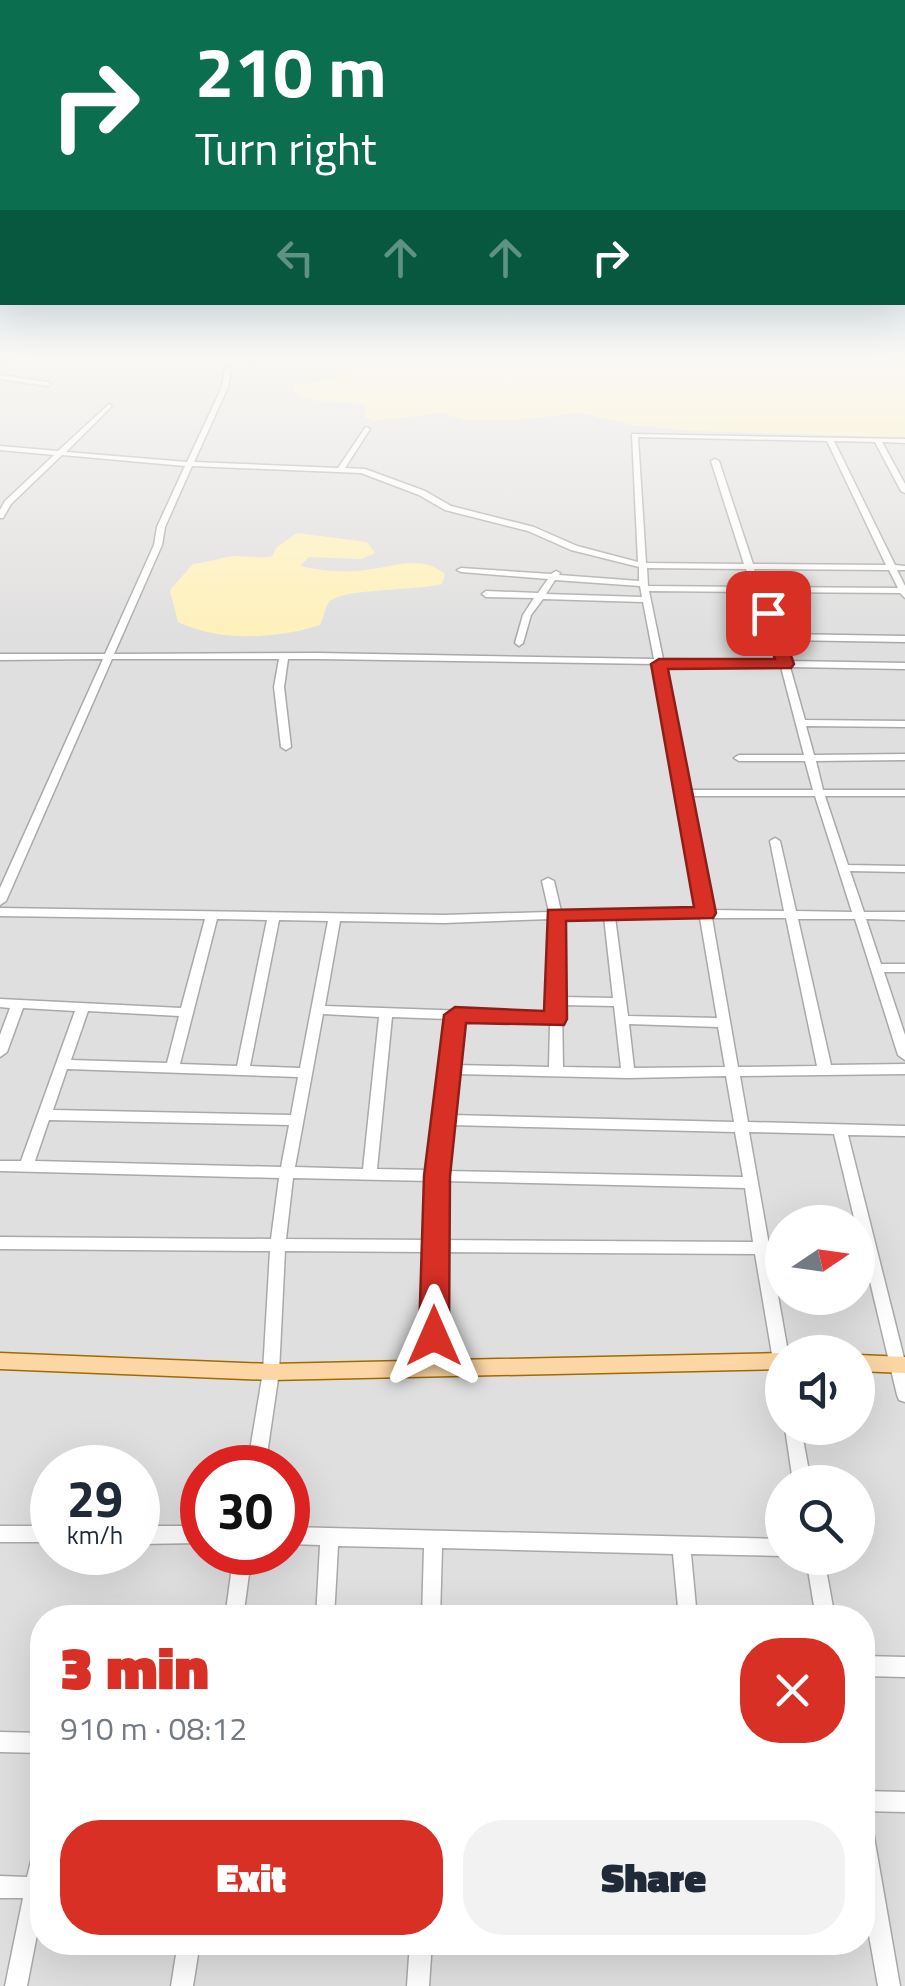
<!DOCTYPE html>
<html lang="en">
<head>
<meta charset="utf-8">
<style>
  :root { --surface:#fff; --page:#f2f2f3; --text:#1f2937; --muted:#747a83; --accent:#d93025 }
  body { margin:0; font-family:"Titillium Web",sans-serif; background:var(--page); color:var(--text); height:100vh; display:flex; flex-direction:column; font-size:38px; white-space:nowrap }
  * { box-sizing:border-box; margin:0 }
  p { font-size:32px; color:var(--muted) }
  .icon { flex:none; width:55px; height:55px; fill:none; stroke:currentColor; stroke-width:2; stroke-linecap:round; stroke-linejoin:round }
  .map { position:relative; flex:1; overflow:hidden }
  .details { position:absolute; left:30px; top:1605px; width:845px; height:350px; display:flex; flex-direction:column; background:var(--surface); border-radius:40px; box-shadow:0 10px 40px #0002 }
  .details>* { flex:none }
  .banner { position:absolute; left:0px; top:0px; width:905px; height:305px; box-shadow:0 10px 40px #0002; background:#0b6e4f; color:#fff; overflow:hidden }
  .needle { width:65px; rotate:77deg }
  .buttons { position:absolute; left:765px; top:1205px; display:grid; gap:20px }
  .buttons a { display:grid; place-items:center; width:110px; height:110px; border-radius:50%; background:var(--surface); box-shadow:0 10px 40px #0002; font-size:50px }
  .speed { position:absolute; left:30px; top:1445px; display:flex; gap:20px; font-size:50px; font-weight:700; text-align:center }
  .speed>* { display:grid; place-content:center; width:130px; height:130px; border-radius:50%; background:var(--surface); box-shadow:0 10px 40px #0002; line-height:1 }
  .speed small { font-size:25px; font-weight:400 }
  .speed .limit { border:15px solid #d22; background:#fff; color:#111 }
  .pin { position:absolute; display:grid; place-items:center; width:85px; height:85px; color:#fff; margin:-42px; border-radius:20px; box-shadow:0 5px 15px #0006 }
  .me { position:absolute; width:110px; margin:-55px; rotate:0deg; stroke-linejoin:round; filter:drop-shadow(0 0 8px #0008) }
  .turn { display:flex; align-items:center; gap:35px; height:210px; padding:0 30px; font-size:45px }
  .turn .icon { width:130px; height:130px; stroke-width:2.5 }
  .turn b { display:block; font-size:70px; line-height:85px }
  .lanes { display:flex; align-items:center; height:95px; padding:0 30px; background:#0003; justify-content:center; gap:50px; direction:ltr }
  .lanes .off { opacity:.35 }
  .round { display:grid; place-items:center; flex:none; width:105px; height:105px; border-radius:40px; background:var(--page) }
  .summary { display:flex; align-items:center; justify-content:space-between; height:170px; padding:0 30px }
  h1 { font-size:60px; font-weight:800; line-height:75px; color:var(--accent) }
  .primary-button { display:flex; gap:20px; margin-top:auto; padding:20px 30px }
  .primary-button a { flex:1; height:115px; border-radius:40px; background:var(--accent); color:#fff; font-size:40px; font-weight:800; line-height:115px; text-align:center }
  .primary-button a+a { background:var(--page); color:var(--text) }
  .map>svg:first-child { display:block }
  .residential { fill:#e0dfdf; fill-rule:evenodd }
  .sand { fill:#fff1ba }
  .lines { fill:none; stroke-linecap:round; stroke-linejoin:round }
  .minor-casing { stroke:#a9a9a9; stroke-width:3 }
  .major-casing { stroke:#a06b00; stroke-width:3 }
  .minor { fill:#fff; fill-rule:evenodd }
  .major { fill:#fcd6a4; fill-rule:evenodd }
  .route { fill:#d93025; stroke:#8d1f18; stroke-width:2.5 }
</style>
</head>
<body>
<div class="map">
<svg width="905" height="1986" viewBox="0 0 905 1986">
  <rect width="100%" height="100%" fill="#f2efe9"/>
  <path class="residential" d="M0,361h905v1625h-905zM782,1222h76v76h-76zM782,1352h76v76h-76zM52,1468h86v84h-86zM202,1468h86v84h-86zM782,1482h76v76h-76zM42,1618h820v324h-820z"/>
  <path class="sand" d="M337,361h568v76l-210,-6 -62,-6 -54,-12 -63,7h-50l-24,-7 -70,8 -7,-4 1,-11c-24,-9 -52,2 -73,-15l1,-7 32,-3 25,-10z
    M297,533l70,9 8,11 -14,6 -52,-2 -9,9c21,5 44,7 66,4 29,-3 54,-16 79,4l-3,10c-27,7 -100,4 -113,18 -4,5 -6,17 -9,23 -44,14 -99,17 -142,-3l-8,-32 23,-26c15,-1 30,-8 44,-8 13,0 22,3 35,0l5,-9z"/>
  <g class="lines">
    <g class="minor-casing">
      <path id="minor" d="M0,361h6l-6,5z
        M228,368l3,2 -3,17 -34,75 144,6 27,-40 2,-1 3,2 -25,39 20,1 60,22 26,15 83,21 43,19 61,16 -6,-128 273,5v4l-23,-1 23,42v9l-4,-2 -26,-49 -41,-1 61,124 10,1v4h-8l8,16v12l-5,-5 -138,-1 19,42 124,2v6l-122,-2 6,21 116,2v6l-115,-2 15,53 100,1v6l-99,-1 8,29 91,-1v6l-89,1 7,29h82v6h-80l23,69 57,1v6l-55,-1 14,41h41v8l-39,-1 15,45h24v8h-21l21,63v25l-7,-5 -43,-136h-57l33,146 74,-1v10l-165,2 8,46 157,4v10l-57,-1 57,227v40l-6,-2 -2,-5 -39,-164v-9h-3l-21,-88 -85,-2 39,220h-6v21l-6,-2 -2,-5 -19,-112 -312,-2 -1,114 -2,5 -6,2 -6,-2 -2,-5 2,-114 -143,-1 -6,121 -14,96h-18l16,-96 7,-121 -270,-2v-12l271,2 8,-61 -279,-7v-10h21l54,-150 -52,-3 -16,44 -7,5v-22l10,-27 -10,-1v-8l181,9 24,-89 -205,-3v-8l444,7 105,-3 -7,-31 6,-3 6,3 7,30 138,-1 -19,-117 -25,-129 -337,-5h-30l-4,28 7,60 -5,3 -5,-3 -7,-60 5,-28h-167l-106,242 -6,4v-17l103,-229 -103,1v-6h105l49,-109 3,-18 28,-61 -123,-11 -51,49 -8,14h-3v-8l5,-9 49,-46 -54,-5v-4l58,5 51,-47 2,1v2l-45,45 121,10 35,-75 3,-17zM638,437l189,4 59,124 -133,-1 -34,-103 -4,-2 -4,2 33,103 -98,-1zM192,466l169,7 58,22 26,15 83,21 43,19 68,17v14l-80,-6 1,-2 -4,-2 -5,3 -90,-6 -4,2 4,2 87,7 -10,14 -52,-2 -4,3 4,3 48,1 -11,17 -8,28 4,3 4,-3 8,-28 12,-16 100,3 11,57 -336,-6 -204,1 48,-109 3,-18zM647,568l99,1 6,18 -104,-1zM754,569l135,1 9,18 -138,-1zM555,580l85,6 2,11 -96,-3zM649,591l105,1 20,45 6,24 -117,-2zM664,665l117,2 23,88h-65l-5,3 5,3h66l8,29h-123zM691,796h124l37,116 -56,-1 -16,-70 -5,-3 -5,3 14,70 -73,-1zM604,917l9,81 -51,-1v-79zM615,917l85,1 17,100 -89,-2zM712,918h74l31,148 -79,1zM217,919l50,1 -30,146 -57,-2zM550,919v95l-225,-8 15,-85 104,2zM279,920l49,1 -28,147 -50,-2zM562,1005l52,1 7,62 -58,-1zM88,1011l91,5 -12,47 -96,-3zM323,1014l56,3 -16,152 -68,-2zM392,1017l56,2 -11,97 -3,4 2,3 -6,47 -53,-1zM461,1020l89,3 -1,44 -93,-2zM629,1024l89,3 7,40 -91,1zM67,1069l231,8 -7,38 -238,-5zM455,1074l173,4 98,-2 8,46 -283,-7zM49,1120l240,5 -8,42 -246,-6zM450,1125l285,7 8,45 -298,-6zM293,1178l137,3 -2,59 -142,-1zM444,1181l301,7 8,54 -310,-2z
        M0,375l48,7 3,2 -3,2 -48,-7z
        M785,1428h16l10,54h-18z
        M0,1526h52v16h-52z
        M138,1526h64v17l-64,1z
        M288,1527l494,12v17l-91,-2 6,64h-18l-6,-64 -231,-6 -2,70h-18l2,-70 -86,-2 -4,72h-18l4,-73 -32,-1z
        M234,1552h18l-9,66h-18z
        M806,1558h18l11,60h-19z
        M862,1656l43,1v20l-43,-1z
        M0,1732l42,1v20l-42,-1z
        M862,1791l43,1v20l-43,-1z
        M862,1821l7,3 4,7 27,155h-22l-16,-90z
        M42,1846v63l-15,77h-22l18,-88h-23v-22l27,1 7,-28z
        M178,1942h22l-7,44h-22z
        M410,1942h22l-3,44h-22z"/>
    </g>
    <g class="major-casing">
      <path id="major" d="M0,1353l271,11 511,-11v16l-511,11 -271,-11z
        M858,1355l47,2v16l-47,-2z"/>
    </g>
    <use href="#minor" class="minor"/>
    <use href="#major" class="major"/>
  </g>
  <linearGradient id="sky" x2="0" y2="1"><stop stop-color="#8fc0e4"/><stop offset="0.56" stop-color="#f9f8f5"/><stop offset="1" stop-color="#f9f8f5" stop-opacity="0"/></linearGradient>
  <rect width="905" height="639" fill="url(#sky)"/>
  <path class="route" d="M768,608l8,5 18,51 -3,4 -123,1 48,244 -3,5 -147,3 1,98 -3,6 -98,-2 -16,153 -1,160 -5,9 -10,3 -10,-3 -5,-9 5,-160 20,-161 11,-8 89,4 4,-101 146,-3 -43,-243 8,-5h116l-15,-46z"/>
</svg>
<div class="buttons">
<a><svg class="needle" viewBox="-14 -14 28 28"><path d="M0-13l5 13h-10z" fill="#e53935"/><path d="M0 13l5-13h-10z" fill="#747a83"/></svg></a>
<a><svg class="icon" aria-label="sound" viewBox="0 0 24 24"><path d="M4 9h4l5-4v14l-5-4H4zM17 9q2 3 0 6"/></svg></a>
<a><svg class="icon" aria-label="search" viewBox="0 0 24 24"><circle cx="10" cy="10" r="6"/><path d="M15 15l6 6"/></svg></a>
</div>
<div class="speed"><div>29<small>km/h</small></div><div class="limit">30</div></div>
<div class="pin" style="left:768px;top:613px;background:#d93025"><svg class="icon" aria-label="arrive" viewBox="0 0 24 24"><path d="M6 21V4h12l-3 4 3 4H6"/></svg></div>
<svg class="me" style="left:434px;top:1336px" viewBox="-20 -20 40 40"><path d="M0-17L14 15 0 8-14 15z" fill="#d93025" stroke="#fff" stroke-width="4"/></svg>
<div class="banner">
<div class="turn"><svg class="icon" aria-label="right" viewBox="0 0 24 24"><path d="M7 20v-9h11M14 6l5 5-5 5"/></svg><div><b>210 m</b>Turn right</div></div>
<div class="lanes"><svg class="icon off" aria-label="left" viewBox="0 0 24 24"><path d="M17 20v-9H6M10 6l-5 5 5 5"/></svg><svg class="icon off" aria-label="ahead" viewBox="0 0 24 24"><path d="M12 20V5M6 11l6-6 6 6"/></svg><svg class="icon off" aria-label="ahead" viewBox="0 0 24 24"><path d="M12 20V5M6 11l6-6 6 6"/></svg><svg class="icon" aria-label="right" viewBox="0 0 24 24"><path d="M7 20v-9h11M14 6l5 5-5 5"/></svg></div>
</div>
<section class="details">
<div class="summary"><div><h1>3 min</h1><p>910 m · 08:12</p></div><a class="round" style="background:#d93025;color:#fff"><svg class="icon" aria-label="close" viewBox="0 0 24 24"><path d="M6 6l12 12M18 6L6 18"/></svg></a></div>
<div class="primary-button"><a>Exit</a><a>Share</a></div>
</section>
</div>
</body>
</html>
